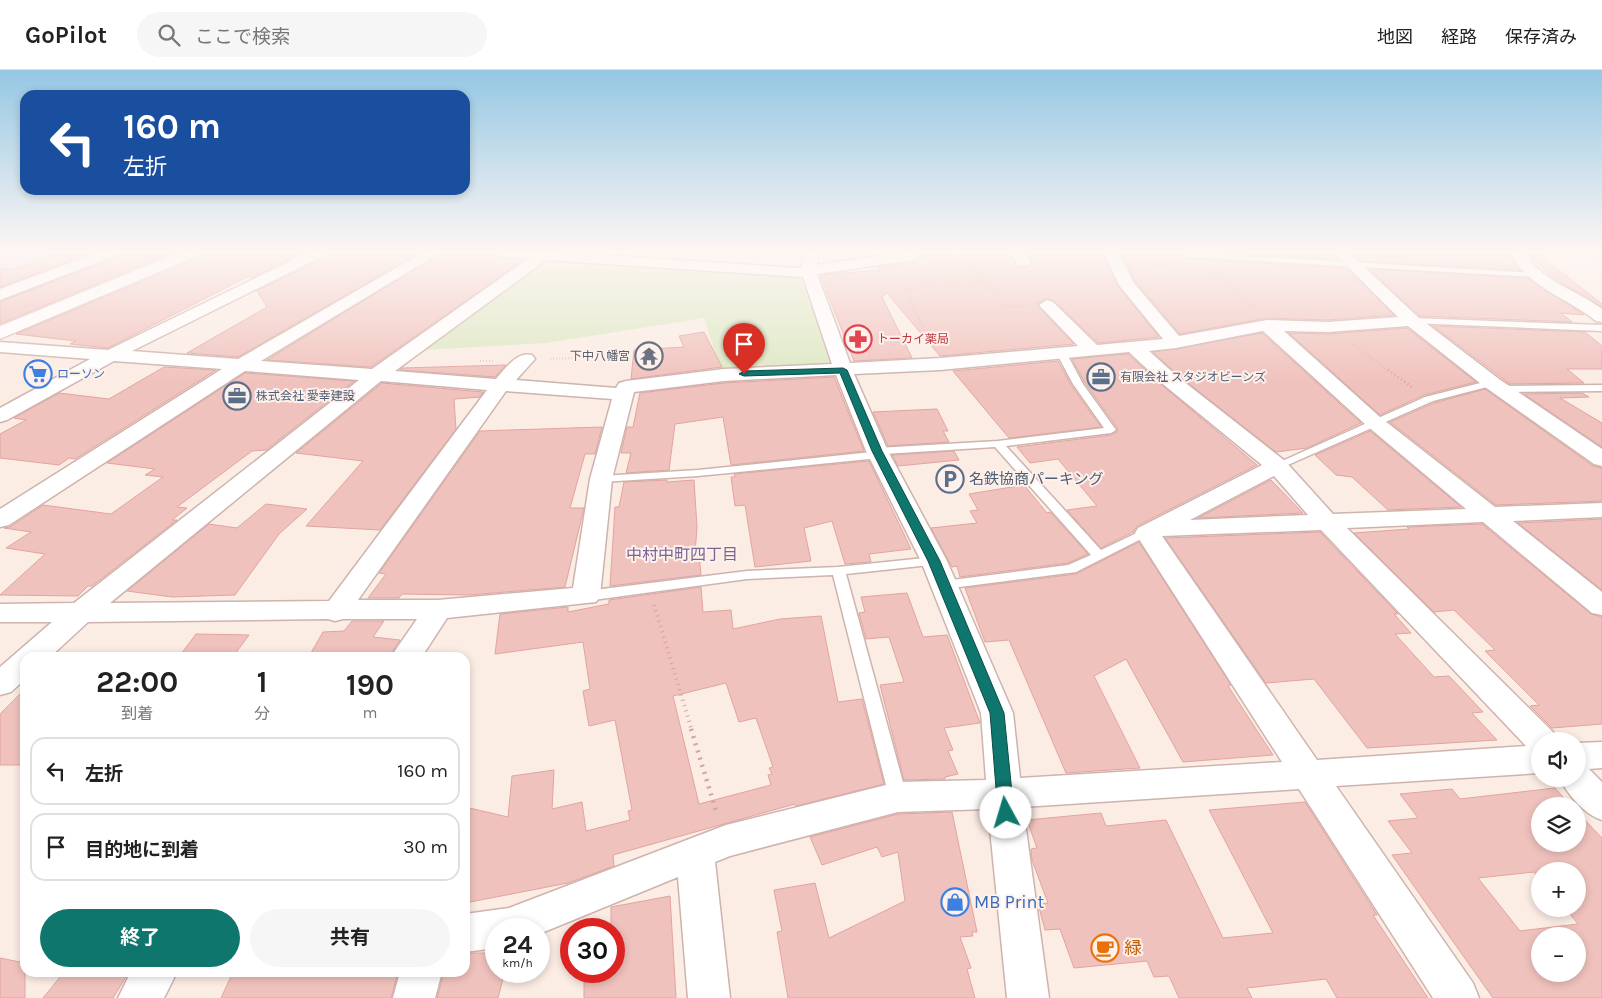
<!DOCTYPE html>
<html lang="ja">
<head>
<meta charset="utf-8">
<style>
  :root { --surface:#fff; --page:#f6f6f6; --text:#222; --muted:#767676; --line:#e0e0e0; --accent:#0f766e }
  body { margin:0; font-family:Karla,"Noto Sans JP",sans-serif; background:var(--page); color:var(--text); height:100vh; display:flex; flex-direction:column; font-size:19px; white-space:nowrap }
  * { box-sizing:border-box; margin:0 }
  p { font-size:16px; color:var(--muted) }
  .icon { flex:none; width:28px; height:28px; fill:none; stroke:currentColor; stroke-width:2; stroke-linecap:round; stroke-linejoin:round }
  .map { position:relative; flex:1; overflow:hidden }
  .drawer { position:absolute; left:20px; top:582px; width:450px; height:325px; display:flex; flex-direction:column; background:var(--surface); border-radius:15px; box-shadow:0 2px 8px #0003 }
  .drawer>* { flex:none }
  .banner { position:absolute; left:20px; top:20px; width:450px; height:105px; border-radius:15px; box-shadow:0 2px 8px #0003; background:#1a4fa0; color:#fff; overflow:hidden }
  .tools { position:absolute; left:1531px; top:662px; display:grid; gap:10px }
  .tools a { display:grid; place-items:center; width:55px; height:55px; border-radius:50%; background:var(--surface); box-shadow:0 2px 8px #0003; font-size:25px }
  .speed { position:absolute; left:485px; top:848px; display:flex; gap:10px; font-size:25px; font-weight:700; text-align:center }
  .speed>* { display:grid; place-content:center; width:65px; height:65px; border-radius:50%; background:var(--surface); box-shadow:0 2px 8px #0003; line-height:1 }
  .speed small { font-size:12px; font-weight:400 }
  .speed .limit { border:8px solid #d22; background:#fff; color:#111 }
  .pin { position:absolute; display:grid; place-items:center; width:42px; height:42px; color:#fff; margin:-51px -21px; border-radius:50% 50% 50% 0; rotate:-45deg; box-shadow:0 0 5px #0007 }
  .pin .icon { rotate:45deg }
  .me { position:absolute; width:55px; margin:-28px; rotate:354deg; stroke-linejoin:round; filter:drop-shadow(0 0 4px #0008) }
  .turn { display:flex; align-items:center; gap:18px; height:105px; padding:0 20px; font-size:22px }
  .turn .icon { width:65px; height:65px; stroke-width:2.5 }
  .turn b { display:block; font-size:35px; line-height:42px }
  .eta { display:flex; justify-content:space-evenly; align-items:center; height:85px; text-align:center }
  .eta b { font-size:30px; font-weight:700; line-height:35px }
  .action { display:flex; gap:10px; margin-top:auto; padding:10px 20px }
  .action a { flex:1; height:58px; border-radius:30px; background:var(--accent); color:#fff; font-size:20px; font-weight:700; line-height:58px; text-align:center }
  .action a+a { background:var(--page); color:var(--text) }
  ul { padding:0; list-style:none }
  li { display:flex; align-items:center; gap:15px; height:68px; margin:0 10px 8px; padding:0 10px; border:2px solid var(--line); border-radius:15px }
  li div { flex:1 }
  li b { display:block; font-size:19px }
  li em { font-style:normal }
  header { display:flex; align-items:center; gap:30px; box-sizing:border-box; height:70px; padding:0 25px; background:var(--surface); border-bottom:1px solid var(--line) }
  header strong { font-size:24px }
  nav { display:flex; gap:28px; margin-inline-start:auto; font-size:18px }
  .search { width:350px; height:45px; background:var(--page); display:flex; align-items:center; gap:12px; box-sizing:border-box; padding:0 18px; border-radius:28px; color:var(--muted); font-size:19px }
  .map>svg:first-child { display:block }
  .education { fill:#e9e1f8 }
  .green { fill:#dde8c3 }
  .building { fill:#f0c2bd; stroke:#e2a49e; fill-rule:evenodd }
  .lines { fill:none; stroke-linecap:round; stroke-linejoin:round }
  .service-casing { stroke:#ceb3ae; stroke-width:3 }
  .minor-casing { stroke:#ceb3ae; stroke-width:3 }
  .tertiary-casing { stroke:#ceb3ae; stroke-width:2 }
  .path-far3 { stroke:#d4a5a0; stroke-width:2; stroke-dasharray:0.5 2.5; stroke-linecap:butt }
  .path-far2 { stroke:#d4a5a0; stroke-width:2.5; stroke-dasharray:1 3; stroke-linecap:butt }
  .path-far1 { stroke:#d4a5a0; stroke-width:4; stroke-dasharray:1 4.5; stroke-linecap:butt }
  .path { stroke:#d4a5a0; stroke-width:4.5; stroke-dasharray:2 5.5; stroke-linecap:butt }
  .service { fill:#fff; fill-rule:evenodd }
  .minor { fill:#fff; fill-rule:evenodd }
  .tertiary { fill:#fff; fill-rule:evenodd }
  .route { fill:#0f766e; stroke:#0a4d48 }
  .labels { text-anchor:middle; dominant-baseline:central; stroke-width:4; stroke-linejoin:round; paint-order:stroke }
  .far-health-label { font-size:12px; fill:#be3a42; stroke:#fef0ea; text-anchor:start }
  .far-worship-label { font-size:12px; fill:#5b616d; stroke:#fef0ea; text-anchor:end }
  .far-shop-label { font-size:12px; fill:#366cbe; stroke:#fef0ea; text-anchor:start }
  .far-service-label { font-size:12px; fill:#4e5e75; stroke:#fef0ea; text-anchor:start }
  .service-label { font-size:15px; fill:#4e5e75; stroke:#fef0ea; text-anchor:start }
  .neighbourhood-label { font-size:16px; fill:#786696; stroke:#fef0ea }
  .near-shop-label { font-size:18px; fill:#366cbe; stroke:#fef0ea; text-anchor:start }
  .near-food-label { font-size:18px; fill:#c56008; stroke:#fef0ea; text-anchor:start }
</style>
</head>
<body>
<header>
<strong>GoPilot</strong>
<div class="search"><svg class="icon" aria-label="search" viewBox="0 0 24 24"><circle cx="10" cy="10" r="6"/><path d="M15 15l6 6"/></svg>ここで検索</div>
<nav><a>地図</a><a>経路</a><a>保存済み</a></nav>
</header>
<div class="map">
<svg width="1602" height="928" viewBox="0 0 1602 928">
  <rect width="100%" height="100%" fill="#fbece4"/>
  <path class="education" d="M0,182h102l-102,39z"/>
  <path class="green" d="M561,191l239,16 32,88 -111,7 -17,-54 -158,25 -123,7 116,-85z"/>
  <path class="building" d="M61,182h33l-94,35v-19l11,2z
    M121,182h54l-175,72v-22l118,-45z
    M203,182h102l-54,26 -2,-2 -141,72 -38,-4 6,-3 -60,-7 184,-77z
    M329,182h91l-182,105 -51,-4 80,-46 -10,-16 69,-34z
    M443,182h49l9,6 23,2 -153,107 -104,-7z
    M967,182h42l9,15h10l4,-4 -5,-11h75l16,34 41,51 -61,6 -44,-42 -6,-3 -10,5v3l36,38 -134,12 -53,-63 -5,4 30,61 -58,3 -34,-86 60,-5 -2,-3 40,-6 3,-6 48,1z
    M1120,182h59l9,7 158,9 48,47 -66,5 -61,-2 -87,16 -44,-52z
    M1211,182l121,1 6,6z
    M1357,182h151l12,18 -160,-9 -7,-7h5z
    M1526,182h10l66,52v3l-51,-31z
    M1369,199l159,9 56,37 -23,-2 11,9 -152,-6z
    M1433,256l152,6 17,14v23h-35l17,14 -74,1z
    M1407,258l69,54 -52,13 -44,20 -91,-82 39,1z
    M704,262l18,35 -91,12 3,-29 50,-3 -5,-11z
    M1262,263l99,90 -54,25 -31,4 -97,-76 -26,-24z
    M1128,284l35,32 94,79 -120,61 -4,6 -32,16 -34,-38 30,-4 -39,-47 -28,4 -13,-16 94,-12 6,-3 1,-3 -33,-46 -13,-24z
    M1058,291l13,24 30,42 -92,11 -56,-67z
    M506,295l-11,12 -95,-7 2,-2z
    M164,297l52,3 -141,89 -6,-1 -10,7 -59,-7v-24l26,-14 -12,-2 45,-25 50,6z
    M245,303l109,8 -88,69 -14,1 -75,56 10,1 -15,12h5l-85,66h-4l-10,10 -78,-1 45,-41 -39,-6 25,-16 -27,-4 6,-1 33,-22 68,9 52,-37 -18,-2 10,-6 -48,-6z
    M834,307l30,74 -133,14 -8,-48 -48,7 -6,46 -43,3 5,-20h-10l6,-26h6l7,-34 84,-10z
    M382,313l101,9 -3,5 -26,2 2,30 -76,101 -74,-4 57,-65 -67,-8z
    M1485,319l108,77 9,2v33l-106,4 -106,-83 44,-19z
    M1582,323l7,4 -29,1 42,25v24l-78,-53z
    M937,339l11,22h-5l6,11 -61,4 -15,-34z
    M602,357l-7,27h-10l-15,54h14l-19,79 -96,8 -67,-1 -3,4h-31l18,-24 -7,-1 101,-142z
    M1370,361l91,76 -73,3 -36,-33 -16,-2 -21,-20z
    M954,381l5,9 -61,6 -6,-11z
    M869,391l42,88 -42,5 2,8 -26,2 -13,-43 -28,7 7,33 -56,6 -10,-62 -10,1 -4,-29h4l-1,-3z
    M667,410v2l27,-2 3,47 -2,27h4l2,21 -91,11 5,-79h4l5,-25z
    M1271,410l32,33 -105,5z
    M1024,415l23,28 3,-1 38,42 -20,9 -108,14 -3,-11 -5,1 -21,-39 46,-5 -7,-12 8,-1 -9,-16z
    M266,434l41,5 -28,25 -44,61 -63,2 -45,-6 82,-67 28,4z
    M1602,449v71l-84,-67z
    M1482,454l109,90 11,3v107l-50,4 -22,-22 9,-1 -54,-54 10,-1 -41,-40 -20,2 -80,-79 55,-4 -2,-2z
    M1320,462l78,82h-4l17,19 -16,1 39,43 15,-1 34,36 -11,1 25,27 -130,8 -53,-69 -48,4 -101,-145z
    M1139,472l92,143 -3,1 45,69 -90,7 -57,-103 -32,17 46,92 -74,5 -57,-133 -24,2 -20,-54 111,-14z
    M701,517l2,25 28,-2 2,19 47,-10 41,-3 17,86 24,-3 22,85 -88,22 -1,-2 -182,51 1,11 -46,17 -103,20v-96l43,10 4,-41 42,-6 -2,39 30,-7 4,29 44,-11 -2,-9 4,-1 -17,-90 -26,6 -6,-35 7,-2 -7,-47 -88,12 5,-40 68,-7v5l41,-8v-4zM726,613l13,39 17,-4 17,49 -4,1 3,6 -4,1 3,10 -72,19 -26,-108z
    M907,523l16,44 24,-2 33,88 -36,5 9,22 -5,1 10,23 -13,3v2l-41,1 -24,-95 24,-3 -15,-45 -23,2 -7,-26 6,-1 -4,-15z
    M352,551h32l-11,16 27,3 -12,18h-80l15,-26 21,-1z
    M196,564l53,1 -17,23h-54z
    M25,619v76h-25v-51z
    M1555,718l16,18h-31v38h38v-31l24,25v160h-109l-101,-143 20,-2 -24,-32 30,-3 -18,-24 52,-5 8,10zM1540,801h38v38h-12l12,15 -58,7 -42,-53 56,-6 6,7zM1540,866h38v38h-38z
    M1305,732l72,113h-4l55,83h-91l-11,-19 -79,9 5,10h-73l-10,-22 -15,1 -7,-16 -73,7 -14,-39 -15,1 -7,-26 10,-1 -16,-43 -1,-11 6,-1 -10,-28 74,-7 5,13 60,-6 57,118 50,-5 -64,-123z
    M952,742l25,120h-5l1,4 -13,1 11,31 -4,1 8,29h-187l-11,-66 5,-1 -8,-41 41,-7 14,55 76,-37 -7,-49 -16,5 -5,-10 -55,18 -12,-28 88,-23z
    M670,826l6,102h-92v-27h30v-42h-3v-22z
    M468,883h28v18h9l-7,27h-61l7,-26h21v-18z
    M0,888l25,5v35h-25z
    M64,902h65l-16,26h-70z
    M233,902h165l-7,26h-170z"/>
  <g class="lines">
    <g class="service-casing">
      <path id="service" d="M1181,182l355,21 4,2 -4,2 -348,-20z
        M1412,248l190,7v6l-193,-8v-4z
        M1062,281l5,3 16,30 33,46 -5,3 -105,13 95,104 42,-20h8l2,3 -77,39 -132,17 -5,-1 -2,-3 2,-3 5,-1 124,-16 23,-10 -96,-108 -111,7 -1,3 -4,1 -181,18 -97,6 -6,-3 6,-3 97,-6 174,-18 1,-3 4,-1 121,-7 106,-13 -31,-44 -16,-30z
        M1492,310l5,3 -2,2 -62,16 -152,67 -4,1 -6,-3 154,-69z
        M1602,315v6l-101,1 -5,-3 5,-3z
        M934,487l7,4 -2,3 -93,10 61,223 -3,5 -6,2 -6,-2 -3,-5 -56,-222 -86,4 -161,22 -7,-5 7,-5 161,-20 91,-4z"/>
    </g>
    <g class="minor-casing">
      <path id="minor" d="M99,182h20l-2,3 -117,45v-11z
        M309,182h18l-2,3 -193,96 106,8 186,-107h17l-180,109 111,8 157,-111 -28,-2 -7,-4h66l236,16h6l1,-16h14v13l89,-13h14l-2,7 -5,1 -96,14 33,89 90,-5 138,-12 -39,-41 8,-5 6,2 44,43 66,-6 -44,-54 -15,-33h14l16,31 45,53 88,-16 61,2 70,-5 -65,-65h15l70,65 81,62 103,70v17l-8,-2 -109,-77 -77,-61 -80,6 -44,-1 96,86 115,90 107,-4v14l-89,4 89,71v23l-10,-2 -109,-91 -136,6 206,204 4,9h-17v32l-204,13 137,197 6,15h-46l-134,-209 -276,18 26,191h-42l-19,-189 -90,3 -168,44 -15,6 15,136h-42l-10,-121 -139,57v-5h-43v19l-31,4v-38l44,-6 217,-83 172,-43 88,-2 -5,-67 -60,-152 -55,-110 -30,-76 -112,6 -90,11 -22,87 -12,117 -4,6 -149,16 -26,40h-31l27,-39h-74l-8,2 -7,-2 -240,3 -39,36h-24v21l-14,13 -11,3v-28l52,-45h-52v-18l74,-1 285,-223 -114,-9 -236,154 -9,2v-18l222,-140 -108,-8 -107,59 -7,2v-14l90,-49 -90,-7v-10l108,8zM546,190l257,17 29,87 -108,5 -98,12 -7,2 -3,5 -100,-8 19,-21 -3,-4c-15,-4 -26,13 -36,24l-101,-8zM1263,261l103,94 100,84 -133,5 -48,-53 -107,-84 -29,-26 27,-3zM1129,282l35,33 98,80 -124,63 -3,5 147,229 -262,16 -7,-65 -66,-152 -59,-110 -34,-77 86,-4zM381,311l106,9 -158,211 -219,2zM506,321l106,8 -22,80 -17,109 -135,12h-80zM1274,406l34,39 -118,5zM1321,460l205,216 -209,14 -155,-224z
        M1011,182h14l5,10 -2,3h-10z
        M1510,182h14c18,30 51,37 78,57v13l-6,-1c-30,-24 -68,-33 -86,-69z
        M1592,182h10v6z
        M1602,672v26l-13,1 13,13v38c-18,-6 -33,-24 -42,-41h18v-36z
        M131,902h46l-13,26h-46z
        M400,902h42l-7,26h-42z"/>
    </g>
    <g class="tertiary-casing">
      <path id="tertiary" d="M180,182h21l-2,3 -199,84v-13z"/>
    </g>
    <path class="path-far3" d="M1041,190l53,2
      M1002,193l-32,3 37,41 20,-1
      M1140,195l34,1
      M1196,202l4,5 23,2 32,29
      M931,274l-27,-55 80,-7
      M1354,275l36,26
      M550,289l71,-3
      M480,291h13"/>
    <path class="path-far2" d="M1388,300l24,17"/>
    <path class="path-far1" d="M654,535l38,126"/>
    <path class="path" d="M691,659l26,85"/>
    <use href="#service" class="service"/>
    <use href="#minor" class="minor"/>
    <use href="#tertiary" class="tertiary"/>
  </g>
  <linearGradient id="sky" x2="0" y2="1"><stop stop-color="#95c7e4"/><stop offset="0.58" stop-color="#fdf6f3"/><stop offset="1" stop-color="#fdf6f3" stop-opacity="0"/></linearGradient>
  <rect width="1602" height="312" fill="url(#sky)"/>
  <path class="route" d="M843,298l4,2 35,81 58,110 64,152 10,100 -2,5 -6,2 -6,-2 -2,-5 -8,-100 -62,-152 -56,-110 -32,-78 -96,3 -5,-2 5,-3z"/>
  <defs>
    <g id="pharmacy-ring" transform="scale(1.4375)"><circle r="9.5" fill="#fef0ea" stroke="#e0444e" stroke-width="1.5"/><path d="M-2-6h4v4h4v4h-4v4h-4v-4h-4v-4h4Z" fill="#e0444e"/></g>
    <g id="temple-ring" transform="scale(1.4375)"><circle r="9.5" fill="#fef0ea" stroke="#6b7280" stroke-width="1.5"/><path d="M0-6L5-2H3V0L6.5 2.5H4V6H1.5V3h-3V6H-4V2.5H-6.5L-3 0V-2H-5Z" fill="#6b7280"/></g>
    <g id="supermarket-ring" transform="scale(1.4375)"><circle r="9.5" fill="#fef0ea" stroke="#3f7fe0" stroke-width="1.5"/><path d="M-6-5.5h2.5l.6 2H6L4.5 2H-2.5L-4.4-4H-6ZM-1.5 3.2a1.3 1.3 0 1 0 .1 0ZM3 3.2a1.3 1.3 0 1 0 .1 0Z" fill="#3f7fe0"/></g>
    <g id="office-ring" transform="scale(1.4375)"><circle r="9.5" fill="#fef0ea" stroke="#5c6f8a" stroke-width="1.5"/><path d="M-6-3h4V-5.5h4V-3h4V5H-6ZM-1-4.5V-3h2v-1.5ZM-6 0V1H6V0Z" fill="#5c6f8a"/></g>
    <g id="parking-ring" transform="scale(1.4375)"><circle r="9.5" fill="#fef0ea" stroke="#5c6f8a" stroke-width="1.5"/><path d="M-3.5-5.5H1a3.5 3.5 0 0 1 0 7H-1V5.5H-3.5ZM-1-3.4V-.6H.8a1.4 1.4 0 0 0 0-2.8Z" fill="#5c6f8a"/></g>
    <g id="shop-ring" transform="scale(1.4375)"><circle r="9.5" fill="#fef0ea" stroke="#3f7fe0" stroke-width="1.5"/><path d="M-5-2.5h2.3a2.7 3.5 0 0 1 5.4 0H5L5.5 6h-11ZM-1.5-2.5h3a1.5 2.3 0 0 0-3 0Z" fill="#3f7fe0"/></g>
    <g id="cafe-ring" transform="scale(1.4375)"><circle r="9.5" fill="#fef0ea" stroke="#e8710a" stroke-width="1.5"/><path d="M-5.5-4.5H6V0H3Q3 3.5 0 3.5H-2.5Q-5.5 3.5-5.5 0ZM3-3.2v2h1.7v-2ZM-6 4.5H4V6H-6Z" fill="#e8710a"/></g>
  </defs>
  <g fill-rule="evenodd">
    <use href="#pharmacy-ring" x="858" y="269"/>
    <use href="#temple-ring" x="649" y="286"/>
    <use href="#supermarket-ring" x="38" y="304"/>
    <use href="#office-ring" x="1101" y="307"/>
    <use href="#office-ring" x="237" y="326"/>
    <use href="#parking-ring" x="950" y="409"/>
    <use href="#shop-ring" x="955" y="832"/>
    <use href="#cafe-ring" x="1105" y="878"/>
  </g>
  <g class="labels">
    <g class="far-health-label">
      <text x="877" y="269">トーカイ薬局</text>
    </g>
    <g class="far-worship-label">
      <text x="630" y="286">下中八幡宮</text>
    </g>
    <g class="far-shop-label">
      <text x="57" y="304">ローソン</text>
    </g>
    <g class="far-service-label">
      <text x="1120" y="307">有限会社 スタジオビーンズ</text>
      <text x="256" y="326">株式会社 愛幸建設</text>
    </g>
    <g class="service-label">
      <text x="969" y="409">名鉄協商パーキング</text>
    </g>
    <g class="neighbourhood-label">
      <text x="682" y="484">中村中町四丁目</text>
    </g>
    <g class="near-shop-label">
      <text x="974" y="832">MB Print</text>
    </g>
    <g class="near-food-label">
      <text x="1124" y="878">緑</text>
    </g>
  </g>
</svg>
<div class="tools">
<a><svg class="icon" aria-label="sound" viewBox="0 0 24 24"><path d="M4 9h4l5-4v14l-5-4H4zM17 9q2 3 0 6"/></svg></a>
<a><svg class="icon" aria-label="layers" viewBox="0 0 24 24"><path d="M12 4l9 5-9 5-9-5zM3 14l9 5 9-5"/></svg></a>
<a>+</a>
<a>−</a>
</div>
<div class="speed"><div>24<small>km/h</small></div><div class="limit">30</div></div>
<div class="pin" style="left:744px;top:304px;background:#d93025"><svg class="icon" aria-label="arrive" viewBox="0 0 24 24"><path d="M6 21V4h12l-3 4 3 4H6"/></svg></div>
<svg class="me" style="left:1006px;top:743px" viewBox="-20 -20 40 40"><circle r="19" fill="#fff"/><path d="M0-13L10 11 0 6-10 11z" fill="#0f766e"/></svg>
<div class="banner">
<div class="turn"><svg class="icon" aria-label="left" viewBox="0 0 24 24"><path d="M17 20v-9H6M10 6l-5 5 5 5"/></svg><div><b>160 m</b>左折</div></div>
</div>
<section class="drawer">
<div class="eta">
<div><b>22:00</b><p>到着</p></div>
<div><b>1</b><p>分</p></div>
<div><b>190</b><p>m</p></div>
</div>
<ul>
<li><svg class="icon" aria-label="left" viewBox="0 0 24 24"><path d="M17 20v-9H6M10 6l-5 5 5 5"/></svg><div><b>左折</b></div><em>160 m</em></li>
<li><svg class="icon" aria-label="arrive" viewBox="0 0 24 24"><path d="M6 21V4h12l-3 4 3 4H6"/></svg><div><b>目的地に到着</b></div><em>30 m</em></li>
</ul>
<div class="action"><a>終了</a><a>共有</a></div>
</section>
</div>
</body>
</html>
